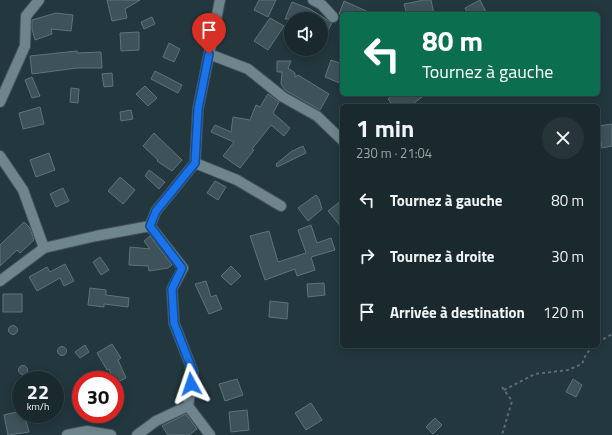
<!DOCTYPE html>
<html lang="fr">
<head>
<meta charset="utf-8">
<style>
  :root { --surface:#1a292e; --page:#27353a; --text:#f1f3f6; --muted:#9fa6aa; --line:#38454a }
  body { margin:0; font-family:"Titillium Web",sans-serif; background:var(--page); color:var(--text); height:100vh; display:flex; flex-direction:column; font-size:15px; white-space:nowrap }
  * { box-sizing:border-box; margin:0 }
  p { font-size:13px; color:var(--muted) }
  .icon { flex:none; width:22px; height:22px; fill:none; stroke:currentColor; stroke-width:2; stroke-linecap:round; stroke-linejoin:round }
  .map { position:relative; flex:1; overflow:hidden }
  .panel { position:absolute; left:340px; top:104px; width:260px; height:244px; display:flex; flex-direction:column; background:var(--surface); border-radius:6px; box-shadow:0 2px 10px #0003,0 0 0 1px var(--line) }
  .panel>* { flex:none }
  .top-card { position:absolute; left:340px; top:12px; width:260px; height:84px; border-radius:6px; box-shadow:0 2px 10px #0003,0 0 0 1px var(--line); background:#0b6e4f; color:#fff; overflow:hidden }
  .tools { position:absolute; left:284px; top:12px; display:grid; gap:8px }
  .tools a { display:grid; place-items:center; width:44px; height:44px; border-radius:50%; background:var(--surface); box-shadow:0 2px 10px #0003,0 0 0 1px var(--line); font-size:20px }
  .speed { position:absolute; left:12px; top:371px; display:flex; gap:8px; font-size:20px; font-weight:700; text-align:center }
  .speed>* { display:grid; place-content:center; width:52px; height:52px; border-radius:50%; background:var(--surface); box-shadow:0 2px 10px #0003,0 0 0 1px var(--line); line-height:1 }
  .speed small { font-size:10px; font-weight:400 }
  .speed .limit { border:6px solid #d22; background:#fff; color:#111 }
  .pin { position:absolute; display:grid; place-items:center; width:34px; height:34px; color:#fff; margin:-41px -17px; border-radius:50% 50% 50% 0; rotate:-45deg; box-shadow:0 0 4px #0007 }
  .pin .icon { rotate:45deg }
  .me { position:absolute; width:44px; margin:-22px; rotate:355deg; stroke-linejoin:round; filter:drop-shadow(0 0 3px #0008) }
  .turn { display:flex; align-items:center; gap:14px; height:84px; padding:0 16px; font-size:18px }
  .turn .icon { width:52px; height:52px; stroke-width:2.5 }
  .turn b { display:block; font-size:28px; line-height:34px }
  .round { display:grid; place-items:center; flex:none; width:42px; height:42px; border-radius:21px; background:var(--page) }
  .overview { display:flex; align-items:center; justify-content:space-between; height:68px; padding:0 16px }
  h1 { font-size:24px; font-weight:700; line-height:30px }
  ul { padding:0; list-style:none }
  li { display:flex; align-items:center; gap:12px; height:56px; padding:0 16px }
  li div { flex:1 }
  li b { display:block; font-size:15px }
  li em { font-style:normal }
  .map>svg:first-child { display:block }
  .building { fill:#3d5259; stroke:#5e747c }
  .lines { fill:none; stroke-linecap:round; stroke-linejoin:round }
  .minor-casing { stroke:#43555b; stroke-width:12 }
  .path { stroke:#5b6d74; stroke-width:2; stroke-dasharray:3 3; stroke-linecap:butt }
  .minor { stroke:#6f858d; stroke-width:10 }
  .route-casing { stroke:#114b97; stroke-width:10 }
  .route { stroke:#1a73e8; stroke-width:7 }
</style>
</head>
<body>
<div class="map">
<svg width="612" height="435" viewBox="0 0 612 435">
  <rect width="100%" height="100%" fill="#22373e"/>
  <path class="building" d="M107,0h33l-15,9 2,9 -15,3z
    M259,0h17l-8,17 -14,-7z
    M424,0h7l3,14h-27l-3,-10z
    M480,0l7,14h-19l-3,-6z
    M344,1l29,13h-34z
    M292,2l18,7 22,14 -11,20v-24h-36z
    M56,13l17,2 -2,16 -20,-2 1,5 -17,6 -3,-11v-9z
    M152,17l3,7 -11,5 -3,-7z
    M270,18l14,8 -16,24 -14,-9z
    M139,32v18l-18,1 -1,-18z
    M169,43l11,6 -6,13 -11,-5z
    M77,51v2l24,-1 1,16h-25l-45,6 -2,-18z
    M331,60l11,4v20l-17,-7z
    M277,61h14l-3,7 7,5v4l3,-2 31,19 -9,16 -35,-20 -4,-6 1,-12h-5z
    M155,71l27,14 -4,8 -27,-14z
    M112,73l1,13 -9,1 -2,-13z
    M32,77l8,19 -8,2 -7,-18z
    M145,86l12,12 -9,8 -12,-12z
    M71,88l8,1 -1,14 -8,-1z
    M268,94l11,8 -6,11 17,15 -6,8 -13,-11 -19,24 2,1 -14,18 -17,-12 11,-14 -23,-10 4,-7 16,7 2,-15 17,3 6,-15 4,2z
    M394,94h32l-16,12h-17l-5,-7z
    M40,107l4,17 -21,5 -4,-16z
    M131,110l2,9 -12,2 -1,-9z
    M612,124v22l-10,2 -4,-22z
    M154,133l28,27 -10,11 -15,-10 1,-1 -15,-14z
    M303,146l3,7 -29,14 -1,-3 16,-13z
    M49,153l6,17 -19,7 -6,-17z
    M149,170l16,12 -6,7 -14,-13z
    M120,177l15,13 -12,14 -15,-13z
    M215,181l11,6 -8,13 -11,-7z
    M63,188l6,13 -13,6 -6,-13z
    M316,195l3,4 3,10 -14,12 -10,-13z
    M342,200v28l-14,-17z
    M24,222l6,6 4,12 -14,13 -3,-3 -17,16v-21z
    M311,225l6,18 14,-5 4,12 -24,7 4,13 -18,6 -2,-7 -30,11 -15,-44 19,-5 9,31 28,-9 -8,-23z
    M150,236l22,29 -4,3 -19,3 -1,-5 -19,-1 1,-18 20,2 -6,-8z
    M100,257l9,13 -8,5 -8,-13z
    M65,264l9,17 -10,5 -4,-8 -23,13 -8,-14 18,-10 3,5z
    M231,266l10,10 -10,9 -10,-9z
    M206,281l5,16 5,-2 6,14 -13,5 -14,-30z
    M324,283l1,12 -17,2 -1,-13z
    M90,288l16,2v5l23,3 -1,9 -24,-3v3l-16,-2z
    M3,294h19v18h-19z
    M270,301l18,2 -1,16 -18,-2z
    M8.5 330a4.5 4.5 0 1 1 9 0a4.5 4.5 0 1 1-9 0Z
    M112,344l9,14 -3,2 8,18 -11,5 -6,-14 -2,1 -10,-17z
    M85,345l4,7 -9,6 -5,-6z
    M57.5 351a4.5 4.5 0 1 1 9 0a4.5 4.5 0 1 1-9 0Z
    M18.5 370a4.5 4.5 0 1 1 9 0a4.5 4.5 0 1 1-9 0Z
    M237,379l6,16 -18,6 -6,-17z
    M573,379l9,6 -6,12 -10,-5z
    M311,403l11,17 -16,10 -11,-17z
    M247,410l2,20 -18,2 -2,-20z
    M21,411v3h3l5,18 -21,3 -4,-20z
    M186,414l11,15 -8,6h-21l-6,-9z
    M435,418l7,7 -9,9 -7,-7z"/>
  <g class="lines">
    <g class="minor-casing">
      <path id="minor" d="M313,0l9,5 11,12
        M209,54l39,15 35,28 34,19 25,24
        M0,102l25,-56 1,-30 13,-16
        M0,156l23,34 21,58
        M195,163l42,17 44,26
        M0,281l44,-33 52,-12 54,-10 6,-15 39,-48 3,-54 22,-109
        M188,406l22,29
        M67,435l20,-4 24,4
        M137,435l19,-14 32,-15 5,-34 -19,-49 -2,-34 11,-21 -33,-42"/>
    </g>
    <path class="path" d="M598,342l14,-8
      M502,387l10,14 -10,34
      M504,390l31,-16 33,-4 14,-6 4,-10 8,-8"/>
    <use href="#minor" class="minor"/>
  </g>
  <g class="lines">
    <g class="route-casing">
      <path id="route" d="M191,384l2,-12 -19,-49 -2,-34 10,-21 -32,-42 6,-15 39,-48 3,-54 11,-55"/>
    </g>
    <use href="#route" class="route"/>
  </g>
</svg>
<div class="tools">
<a><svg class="icon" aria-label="sound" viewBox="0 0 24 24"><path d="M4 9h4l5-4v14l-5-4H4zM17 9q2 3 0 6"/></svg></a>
</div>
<div class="speed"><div>22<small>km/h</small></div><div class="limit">30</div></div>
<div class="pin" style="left:209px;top:54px;background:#d93025"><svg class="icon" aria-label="arrive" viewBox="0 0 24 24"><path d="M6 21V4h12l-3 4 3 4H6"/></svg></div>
<svg class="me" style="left:191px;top:384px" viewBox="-20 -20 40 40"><path d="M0-17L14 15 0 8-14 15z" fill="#1a73e8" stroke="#fff" stroke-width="4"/></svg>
<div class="top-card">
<div class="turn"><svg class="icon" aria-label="left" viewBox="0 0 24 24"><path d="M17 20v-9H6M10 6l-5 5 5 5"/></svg><div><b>80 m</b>Tournez à gauche</div></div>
</div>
<section class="panel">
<div class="overview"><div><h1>1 min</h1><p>230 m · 21:04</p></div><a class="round"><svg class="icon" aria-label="close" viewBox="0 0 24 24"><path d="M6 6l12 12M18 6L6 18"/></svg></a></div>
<ul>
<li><svg class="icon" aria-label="left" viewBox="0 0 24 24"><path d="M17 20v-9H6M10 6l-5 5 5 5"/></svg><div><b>Tournez à gauche</b></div><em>80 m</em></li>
<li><svg class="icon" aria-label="right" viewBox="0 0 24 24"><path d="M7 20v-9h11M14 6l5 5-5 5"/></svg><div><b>Tournez à droite</b></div><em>30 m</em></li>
<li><svg class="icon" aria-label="arrive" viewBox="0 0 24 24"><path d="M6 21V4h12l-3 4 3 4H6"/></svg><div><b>Arrivée à destination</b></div><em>120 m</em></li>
</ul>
</section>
</div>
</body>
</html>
